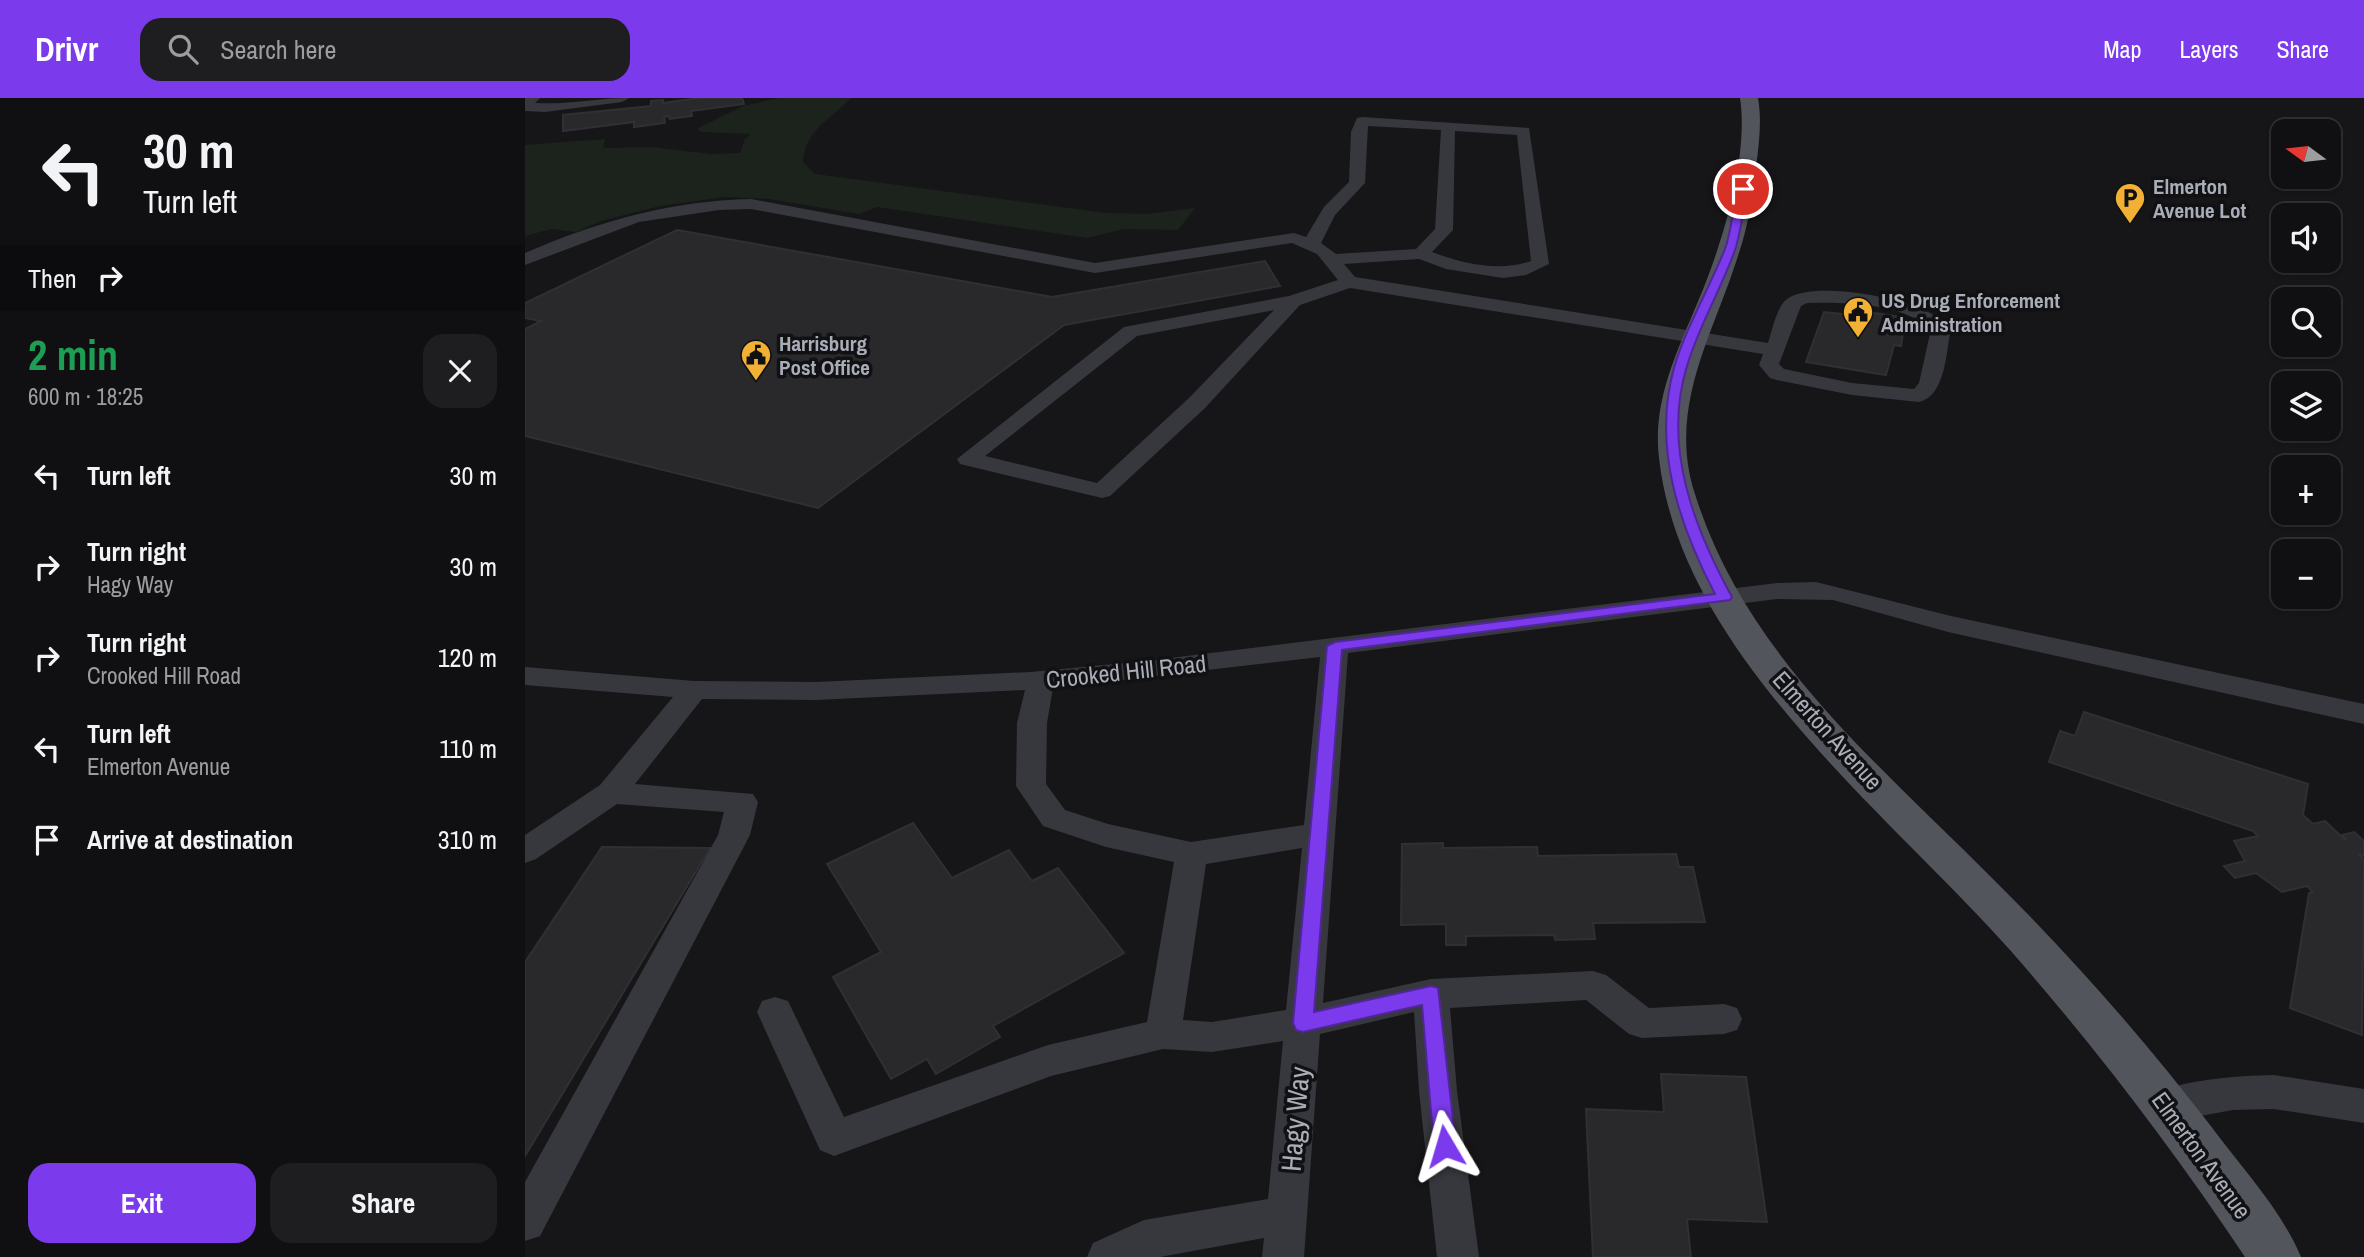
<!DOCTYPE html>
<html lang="en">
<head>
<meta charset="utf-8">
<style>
  :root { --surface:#101012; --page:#1e1e20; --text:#f1f3f6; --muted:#9c9d9f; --line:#303032; --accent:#7c3aed }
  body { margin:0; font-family:"Archivo Narrow",sans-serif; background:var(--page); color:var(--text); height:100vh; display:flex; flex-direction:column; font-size:26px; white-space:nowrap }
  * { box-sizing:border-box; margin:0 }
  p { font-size:23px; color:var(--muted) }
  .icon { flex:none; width:38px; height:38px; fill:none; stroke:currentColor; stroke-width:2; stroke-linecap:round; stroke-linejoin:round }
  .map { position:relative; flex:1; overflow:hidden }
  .details { display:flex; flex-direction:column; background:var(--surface); width:525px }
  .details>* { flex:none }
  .hud { background:#101012; color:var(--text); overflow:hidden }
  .needle { width:46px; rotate:285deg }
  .tools { position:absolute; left:1746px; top:21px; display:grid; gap:14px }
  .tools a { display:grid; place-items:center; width:70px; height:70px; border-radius:14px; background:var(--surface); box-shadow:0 2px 5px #0004,0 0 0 2px var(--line); font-size:35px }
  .pin { position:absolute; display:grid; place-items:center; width:60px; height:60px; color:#fff; margin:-30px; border:4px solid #fff; border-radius:50%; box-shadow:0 2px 7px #0007 }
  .me { position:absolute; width:77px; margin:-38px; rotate:353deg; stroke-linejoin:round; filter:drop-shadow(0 0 5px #0008) }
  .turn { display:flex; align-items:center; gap:24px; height:147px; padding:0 28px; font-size:32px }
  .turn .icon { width:91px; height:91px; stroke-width:2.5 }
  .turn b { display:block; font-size:49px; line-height:60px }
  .then { display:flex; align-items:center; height:66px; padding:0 28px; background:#0003; gap:14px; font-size:26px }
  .round { display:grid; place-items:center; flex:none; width:74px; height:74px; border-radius:21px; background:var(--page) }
  .head { display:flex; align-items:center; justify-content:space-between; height:119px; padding:0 28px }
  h1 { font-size:42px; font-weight:700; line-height:52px; color:#1e9e55 }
  .primary-button { display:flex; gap:14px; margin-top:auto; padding:14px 28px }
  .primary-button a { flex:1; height:80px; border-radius:21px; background:var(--accent); color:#fff; font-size:28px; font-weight:700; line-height:80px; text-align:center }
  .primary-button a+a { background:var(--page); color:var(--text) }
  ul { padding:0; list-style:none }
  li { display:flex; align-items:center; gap:21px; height:91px; padding:0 28px }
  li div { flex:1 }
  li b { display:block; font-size:26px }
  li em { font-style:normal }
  header { display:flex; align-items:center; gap:42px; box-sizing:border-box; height:98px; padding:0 35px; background:var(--accent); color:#fff }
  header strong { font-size:33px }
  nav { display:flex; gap:38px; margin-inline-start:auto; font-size:24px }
  .search { width:490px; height:63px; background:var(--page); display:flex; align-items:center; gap:18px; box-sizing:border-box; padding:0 24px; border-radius:21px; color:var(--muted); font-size:26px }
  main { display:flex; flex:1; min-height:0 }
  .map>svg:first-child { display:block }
  .green { fill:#1c231d }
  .building { fill:#29292c; stroke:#303034; stroke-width:2 }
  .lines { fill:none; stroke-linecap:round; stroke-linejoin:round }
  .minor { fill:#37383d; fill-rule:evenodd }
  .major { fill:#53555c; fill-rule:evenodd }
  .route { fill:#7c3aed; stroke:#51269a; stroke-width:2 }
  .labels { text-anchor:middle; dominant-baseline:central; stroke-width:7; stroke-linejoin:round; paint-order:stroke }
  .far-poi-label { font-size:21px; font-weight:bold; fill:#a8adb8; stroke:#111113; text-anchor:start }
  .street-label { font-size:24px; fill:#a8adb8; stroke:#111113 }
  .near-street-label { font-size:28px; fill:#a8adb8; stroke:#111113 }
</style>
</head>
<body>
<header>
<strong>Drivr</strong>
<div class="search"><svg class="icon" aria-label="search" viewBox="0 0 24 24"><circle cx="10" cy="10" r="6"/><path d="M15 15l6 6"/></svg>Search here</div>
<nav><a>Map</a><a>Layers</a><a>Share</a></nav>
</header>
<main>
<section class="details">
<div class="hud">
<div class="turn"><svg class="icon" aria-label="left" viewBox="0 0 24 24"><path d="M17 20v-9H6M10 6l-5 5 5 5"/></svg><div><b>30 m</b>Turn left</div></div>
<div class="then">Then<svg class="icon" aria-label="right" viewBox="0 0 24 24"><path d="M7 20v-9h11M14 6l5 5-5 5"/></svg></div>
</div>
<div class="head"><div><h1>2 min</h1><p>600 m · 18:25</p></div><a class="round"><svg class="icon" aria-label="close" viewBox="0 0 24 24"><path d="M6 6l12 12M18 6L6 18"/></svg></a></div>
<ul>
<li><svg class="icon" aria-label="left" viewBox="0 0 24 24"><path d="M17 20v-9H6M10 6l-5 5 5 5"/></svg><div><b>Turn left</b></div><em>30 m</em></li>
<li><svg class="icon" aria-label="right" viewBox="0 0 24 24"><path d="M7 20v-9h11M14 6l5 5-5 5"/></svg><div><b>Turn right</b><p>Hagy Way</p></div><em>30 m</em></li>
<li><svg class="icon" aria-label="right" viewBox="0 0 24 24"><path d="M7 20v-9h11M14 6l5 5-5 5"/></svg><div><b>Turn right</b><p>Crooked Hill Road</p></div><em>120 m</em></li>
<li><svg class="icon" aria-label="left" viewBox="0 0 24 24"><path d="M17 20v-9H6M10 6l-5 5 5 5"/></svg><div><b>Turn left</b><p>Elmerton Avenue</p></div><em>110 m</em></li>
<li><svg class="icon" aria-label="arrive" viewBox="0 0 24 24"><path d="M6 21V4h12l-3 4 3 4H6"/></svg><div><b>Arrive at destination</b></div><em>310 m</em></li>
</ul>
<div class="primary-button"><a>Exit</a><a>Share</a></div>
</section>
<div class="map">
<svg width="1839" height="1159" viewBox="0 0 1839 1159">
  <rect width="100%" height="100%" fill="#161618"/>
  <path class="green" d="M254,0h72c-18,19 -47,33 -48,64l12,12 291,39 41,1 48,-6 -17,22 -54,-1 -37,9 -210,-31 -18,7 -90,-15 -45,-2 -64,9 -59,15 -25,11 -25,-3 -26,7v-91l80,-6 -2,9 48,-1 60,7 29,-1 5,-14 6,-5 -50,-2 -4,-3 46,-23z"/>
  <path class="building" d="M174,0h43l2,6 -53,7 1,5 -22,3 -1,-3 -5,1 1,6 -31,4v-5l-71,9v-16l88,-9v-5l12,-1v3z
    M152,132l375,67 213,-36 15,25 -216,39 -246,183 -293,-72v-107l16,-8 -16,-3v-15z
    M1329,212l48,7 -4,16h5l-2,13 -7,-1 -8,30 -80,-13 18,-50 28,3z
    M1559,614l224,72 -5,31 10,9 12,-3 19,18h2l-4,-4 12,-3 10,9v15l-6,-2 6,6 -2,175 -72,-27 19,-115 4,-1 -6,-6 -25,6 -26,-19 -21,5 -11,-12 21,-5 -11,-20 24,-5 -5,-5 -204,-69 11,-31 15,5z
    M388,725l39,55 57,-28 23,31 26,-13 66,85 -131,73 7,11 -64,37 -9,-15 -36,20 -58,-102 48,-25 -54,-88z
    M918,745v5l94,-1 1,9 138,-2 3,13h14l12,55 -112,1 2,16 -40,1 -1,-5 -88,1v9h-20v-21l-45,1 1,-81z
    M77,749l108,1 -185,308v-194z
    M1136,976l85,3 21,145 -80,-3 4,38h-98l-7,-148 78,3z"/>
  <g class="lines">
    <path class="minor" d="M0,0h15l-5,5c31,2 63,-5 94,-5l-7,4 -77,10 -20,-1z
      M837,19l167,11 20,136 -23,11 -23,3 -57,-9 -27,-10 -75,5 11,13 413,66c4,-12 9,-37 19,-44 27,-21 144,1 164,29 -5,23 -5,68 -32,74l-67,-7 -75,-15 -7,-2 -11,-13 4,-11 -413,-66 -50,17 -95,103 -95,88 -8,2 -142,-34 -3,-5 167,-132 165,-31 49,-16 -21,-26 -25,-11 -197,30 -344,-64 -32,1 -80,12 -114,43v-12c74,-32 145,-52 226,-54l344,64 199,-30 12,4 18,-30 25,-25 2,-50 6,-14zM843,28l73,4 -6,99 -19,20 -80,5 -15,-11 14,-28 30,-32zM930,33l62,4 14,126c-31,11 -68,3 -99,-9l21,-22zM1282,205c39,-1 94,0 124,26l-12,54 -5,6 -62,-6 -68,-14 -5,-5 22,-58zM749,212l-85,88 -92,85 -112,-27 152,-120z
      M1291,484l135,34 413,88v20l-416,-92 -115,-32 -56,-1 -429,54 -25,350 108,-24 162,-8 13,4 43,33 75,-4 13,4 5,11 -5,11 -13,4 -82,4 -13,-4 -43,-34 -136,8 7,83 22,166h-42l-18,-166 -5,-79 -94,22 -16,223h-42l2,-19 -104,19h-73l6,-14 51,-23 124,-21 15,-158 -71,11 -49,-3 -112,27 -217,80 -14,-6 -63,-138 5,-11 13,-4 13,4 56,116 204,-72 99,-23 27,-160 -68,-15 -63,-21 -27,-40 1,-63 8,-33 -209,10 -114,-1 -67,85 118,10 5,8 -8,33 -210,401 -15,5v-59l193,-347 6,-23 -107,-8 -81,55 -11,4v-28l75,-50 73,-88 -148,-12v-18l169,14 122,1 215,-10 115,-11 631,-78zM795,559l-16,168 -113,17 -83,-18 -43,-14 -19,-26 1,-61 6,-35zM777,750l-16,162 -74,12 -29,-2 23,-156z
      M1749,977l90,14v34l-90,-14 -41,1 -66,12 -14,-5 -5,-12 5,-12c38,-14 81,-17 121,-18z"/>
    <path class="major" d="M1215,0h18c4,23 1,46 -2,69 -4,30 -8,61 -18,89 -25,79 -70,150 -44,235 50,163 183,271 299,388 78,77 150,159 217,246 31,42 71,84 91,132h-56c-72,-108 -150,-210 -235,-307 -124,-139 -329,-297 -351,-492 -7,-58 19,-108 40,-159 23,-54 50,-142 41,-201z"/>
  </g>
  <path class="route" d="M1215,89l8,2c-4,19 -7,39 -12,58 -14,41 -37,78 -49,119 -25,80 7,162 45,231l-2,3 -388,50 -28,362 117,-26 7,2 18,158 -3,8 -8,3 -8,-3 -3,-8 -12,-141 -119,27 -7,-2 -3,-7 34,-377 8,-4 380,-48c-36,-69 -63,-148 -41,-226 12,-41 35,-79 51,-119 7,-19 7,-42 15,-62z"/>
  <defs>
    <g id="parking-pin" transform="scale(1.575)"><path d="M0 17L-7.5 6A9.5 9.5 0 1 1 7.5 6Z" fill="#f2b134" stroke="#111113"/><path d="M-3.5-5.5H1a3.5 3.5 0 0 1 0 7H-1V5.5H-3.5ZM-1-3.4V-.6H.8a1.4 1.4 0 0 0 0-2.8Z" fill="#111"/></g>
    <g id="civic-pin" transform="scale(1.575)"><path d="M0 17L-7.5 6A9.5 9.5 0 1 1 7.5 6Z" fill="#f2b134" stroke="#111113"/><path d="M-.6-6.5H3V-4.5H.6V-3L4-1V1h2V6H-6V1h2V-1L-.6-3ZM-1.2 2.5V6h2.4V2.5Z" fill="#111"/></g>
  </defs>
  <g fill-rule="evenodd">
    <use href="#parking-pin" x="1605" y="100"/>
    <use href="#civic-pin" x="1333" y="214"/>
    <use href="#civic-pin" x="231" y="257"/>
  </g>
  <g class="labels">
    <g class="far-poi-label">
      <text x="1628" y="88">Elmerton<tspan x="1628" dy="24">Avenue Lot</tspan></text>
      <text x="1356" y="202">US Drug Enforcement<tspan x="1356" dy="24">Administration</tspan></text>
      <text x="254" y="245">Harrisburg<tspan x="254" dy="24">Post Office</tspan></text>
    </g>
    <g class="street-label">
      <text transform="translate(601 573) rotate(-6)">Crooked Hill Road</text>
      <text transform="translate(1303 632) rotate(48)">Elmerton Avenue</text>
      <text transform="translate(1677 1057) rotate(54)">Elmerton Avenue</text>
    </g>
    <g class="near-street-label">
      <text transform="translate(770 1021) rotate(-85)">Hagy Way</text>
    </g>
  </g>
</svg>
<div class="tools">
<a><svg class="needle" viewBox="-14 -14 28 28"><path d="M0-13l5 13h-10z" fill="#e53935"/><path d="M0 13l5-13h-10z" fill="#9c9d9f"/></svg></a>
<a><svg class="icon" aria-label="sound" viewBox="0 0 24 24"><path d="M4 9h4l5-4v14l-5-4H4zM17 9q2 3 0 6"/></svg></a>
<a><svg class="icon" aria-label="search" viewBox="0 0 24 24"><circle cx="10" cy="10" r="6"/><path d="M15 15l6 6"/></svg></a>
<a><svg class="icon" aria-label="layers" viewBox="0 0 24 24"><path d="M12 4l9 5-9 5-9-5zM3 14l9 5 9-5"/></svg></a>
<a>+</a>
<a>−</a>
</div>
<div class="pin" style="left:1218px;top:91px;background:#d93025"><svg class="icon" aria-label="arrive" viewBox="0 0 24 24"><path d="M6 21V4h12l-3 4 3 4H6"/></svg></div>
<svg class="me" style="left:920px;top:1048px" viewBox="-20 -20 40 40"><path d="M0-17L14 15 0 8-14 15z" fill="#7c3aed" stroke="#fff" stroke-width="4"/></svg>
</div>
</main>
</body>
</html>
